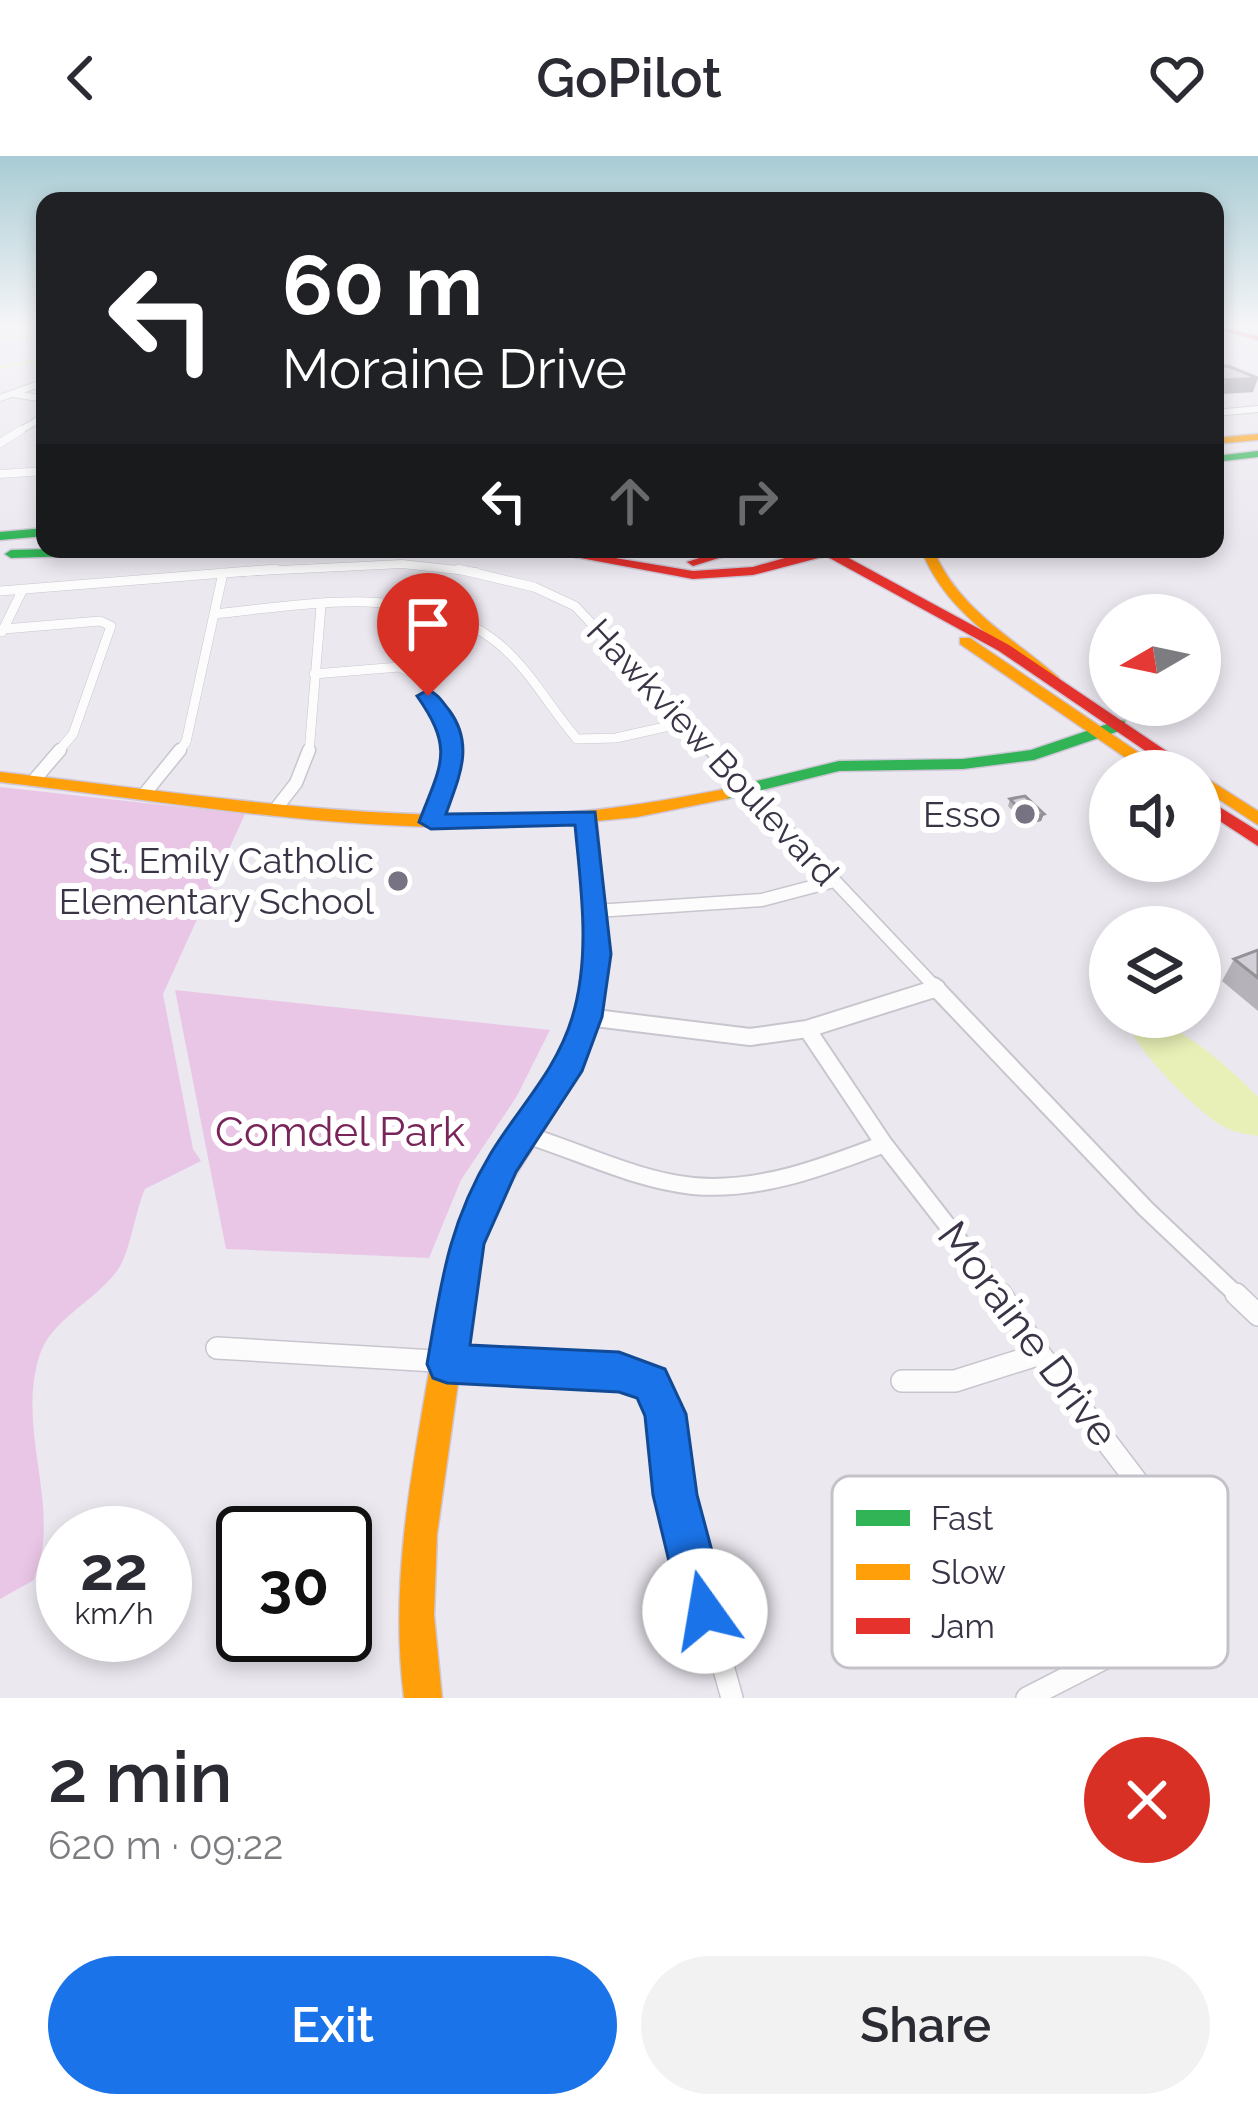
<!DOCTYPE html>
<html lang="en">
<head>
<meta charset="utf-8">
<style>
  :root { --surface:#fff; --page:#f2f2f3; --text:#2b2b33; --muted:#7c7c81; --accent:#1a73e8 }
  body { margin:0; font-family:Raleway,sans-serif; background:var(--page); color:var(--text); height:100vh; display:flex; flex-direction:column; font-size:45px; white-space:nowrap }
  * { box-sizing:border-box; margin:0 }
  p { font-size:39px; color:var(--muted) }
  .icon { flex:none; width:66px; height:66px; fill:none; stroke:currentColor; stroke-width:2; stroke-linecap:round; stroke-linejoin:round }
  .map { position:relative; height:1542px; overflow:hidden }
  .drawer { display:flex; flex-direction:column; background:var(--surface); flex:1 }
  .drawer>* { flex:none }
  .hud { position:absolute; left:36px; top:36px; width:1188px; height:366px; border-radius:24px; box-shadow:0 6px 18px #0003; background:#202124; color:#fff; overflow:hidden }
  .needle { width:78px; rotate:261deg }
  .buttons { position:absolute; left:1089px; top:438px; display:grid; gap:24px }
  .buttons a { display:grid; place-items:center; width:132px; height:132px; border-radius:50%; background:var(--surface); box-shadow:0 6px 18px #0003; font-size:60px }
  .speed { position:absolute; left:36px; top:1350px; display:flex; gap:24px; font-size:60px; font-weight:700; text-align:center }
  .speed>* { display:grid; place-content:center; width:156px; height:156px; border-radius:50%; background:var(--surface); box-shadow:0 6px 18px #0003; line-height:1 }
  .speed small { font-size:30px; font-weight:400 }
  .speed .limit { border:6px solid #111; border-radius:18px; background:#fff; color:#111 }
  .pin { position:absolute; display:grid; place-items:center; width:102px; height:102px; color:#fff; margin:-123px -51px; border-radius:50% 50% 50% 0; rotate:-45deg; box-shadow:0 0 12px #0007 }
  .pin .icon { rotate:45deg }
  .me { position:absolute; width:132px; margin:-66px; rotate:347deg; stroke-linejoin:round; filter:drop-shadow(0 0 9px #0008) }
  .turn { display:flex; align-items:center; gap:42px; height:252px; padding:0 48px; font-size:54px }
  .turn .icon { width:156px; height:156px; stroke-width:2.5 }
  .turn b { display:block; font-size:84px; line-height:102px }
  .lanes { display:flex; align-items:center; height:114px; padding:0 48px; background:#0003; justify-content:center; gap:60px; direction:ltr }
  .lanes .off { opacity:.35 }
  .round { display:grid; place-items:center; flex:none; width:126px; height:126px; border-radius:63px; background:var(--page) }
  .overview { display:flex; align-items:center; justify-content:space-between; height:204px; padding:0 48px }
  h1 { font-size:72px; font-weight:600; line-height:90px }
  .button { display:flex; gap:24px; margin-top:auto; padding:24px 48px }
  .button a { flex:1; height:138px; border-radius:72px; background:var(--accent); color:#fff; font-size:48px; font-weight:600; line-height:138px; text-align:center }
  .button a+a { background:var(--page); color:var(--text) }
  header { display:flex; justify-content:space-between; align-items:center; height:156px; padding:0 48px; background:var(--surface); font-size:54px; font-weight:600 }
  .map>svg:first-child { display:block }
  .green { fill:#eac6e6 }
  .water { fill:#e8f0b7 }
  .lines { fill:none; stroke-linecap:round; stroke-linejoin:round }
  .stream { stroke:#e8f0b7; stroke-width:3 }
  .street-far5-casing { stroke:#c9c5ce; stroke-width:8 }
  .street-far4-casing { stroke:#c9c5ce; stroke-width:9 }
  .street-far3-casing { stroke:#c9c5ce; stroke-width:10 }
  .street-far2-casing { stroke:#c9c5ce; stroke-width:15 }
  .street-far1-casing { stroke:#c9c5ce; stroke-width:20 }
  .street-casing { stroke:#c9c5ce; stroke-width:24 }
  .fast-casing { stroke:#cfc7d8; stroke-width:3 }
  .slow-casing { stroke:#cfc7d8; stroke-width:3 }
  .jam-casing { stroke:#cfc7d8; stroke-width:3 }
  .street-far5 { stroke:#fcfcfd; stroke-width:6 }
  .street-far4 { stroke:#fcfcfd; stroke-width:8 }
  .street-far3 { stroke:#fcfcfd; stroke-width:9 }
  .street-far2 { stroke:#fcfcfd; stroke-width:12 }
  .street-far1 { stroke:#fcfcfd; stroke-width:16 }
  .street { stroke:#fcfcfd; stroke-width:21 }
  .fast { fill:#30b455; fill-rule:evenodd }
  .slow { fill:#ff9f0a; fill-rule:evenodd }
  .jam { fill:#e5322d; fill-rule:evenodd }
  .wall { fill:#b5b2ba }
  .shaded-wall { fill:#949197 }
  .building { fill:#d3cfd8; stroke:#949197; stroke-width:3 }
  .route { fill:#1a73e8; stroke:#114b97; stroke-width:3 }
  .poi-dot { fill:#787382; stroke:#fff; stroke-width:4.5 }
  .labels { text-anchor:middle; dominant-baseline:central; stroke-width:12; stroke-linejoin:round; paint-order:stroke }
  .street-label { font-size:36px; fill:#3a3446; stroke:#fff }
  .poi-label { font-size:36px; fill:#3a3446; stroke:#fff; text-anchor:end }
  .near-park-label { font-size:42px; fill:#79255b; stroke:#fff }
  .near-street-label { font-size:42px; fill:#3a3446; stroke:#fff }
  .key { fill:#fff; stroke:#c4c2c8; stroke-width:3 }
  .key-label { font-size:33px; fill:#3a3446 }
</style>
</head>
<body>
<header><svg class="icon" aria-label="back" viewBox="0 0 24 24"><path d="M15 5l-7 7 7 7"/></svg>GoPilot<svg class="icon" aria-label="heart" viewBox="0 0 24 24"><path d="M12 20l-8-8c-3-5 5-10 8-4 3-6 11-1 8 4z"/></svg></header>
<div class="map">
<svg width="1258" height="1542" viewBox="0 0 1258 1542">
  <rect width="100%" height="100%" fill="#ece8f0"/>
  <path class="green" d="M0,631l245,27 -82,180 30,155 8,12 -56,28c-9,20 -16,65 -26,79 -23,34 -68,50 -80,89 -19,64 10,125 4,186 -1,12 -6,25 -9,37l-34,19z
    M175,834l375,40 -33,66 -56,84 -32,78 -203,-9z"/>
  <path class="water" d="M1126,861c50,0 98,46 132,80v39c-14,-2 -25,-4 -37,-11 -25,-14 -91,-80 -95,-108z"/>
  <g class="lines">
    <path class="stream" d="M0,184l45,-7
      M0,211l45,-8"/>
    <g class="street-far5-casing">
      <path id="street-far5" d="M14,238l31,5
        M0,242l45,-16
        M1215,257l43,-4
        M16,277l29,-17"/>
    </g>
    <g class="street-far4-casing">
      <path id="street-far4" d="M0,287l21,-13
        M0,318l45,-3
        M238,416l164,-8 74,8"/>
    </g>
    <g class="street-far3-casing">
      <path id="street-far3" d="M458,413l76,18 41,19 139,147
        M0,435l276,-22
        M215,458c87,-9 204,-32 279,26 34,26 55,67 83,99l39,-1 71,-16
        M4,473l96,-8 11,5 -38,108 -16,19
        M2,476l21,-43
        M314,518l85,-7 17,7 34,52 2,27
        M178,597l8,-11 37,-169
        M309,597l12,-147"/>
    </g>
    <g class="street-far2-casing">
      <path id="street-far2" d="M711,594l226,239
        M35,623l25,-29
        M146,636l34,-42
        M278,650l18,-23 13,-33
        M431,666l22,-61 -1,-11
        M596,755l166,-11 72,-19"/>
    </g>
    <g class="street-far1-casing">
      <path id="street-far1" d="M934,830l212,223 93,88
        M587,861l163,20 57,-8 130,-41
        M807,873l77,115 119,153
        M523,978c56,17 112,46 170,52 66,6 131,-19 191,-42"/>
    </g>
    <g class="street-casing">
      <path id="street" d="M1001,1138l39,60 130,171 30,63 -9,26 -164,84
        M1236,1138l22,21
        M217,1192l402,24 32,11 14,31 10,81 57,203
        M902,1225h53l85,-27"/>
    </g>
    <g class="fast-casing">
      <path id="fast" d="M1258,295v6l-43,5v-6z
        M45,372v8l-45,4v-8z
        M49,393h127l-6,4 -159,5 -6,-4 6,-4z
        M1119,564l6,1v8l-91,31 -71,9 -124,2 -113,28 -9,-5 3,-4 119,-29 124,-2 68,-9z"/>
    </g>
    <g class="slow-casing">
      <path id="slow" d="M1258,278v6l-43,4v-6z
        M921,393h12c25,60 79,88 126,129v6h-10c-49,-43 -104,-72 -128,-135z
        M960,482h10l196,133h-21l-185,-127z
        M0,616c180,20 363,51 545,42 62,-3 121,-14 181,-25l9,5 -9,5 -89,18 -40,4c7,83 18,169 -18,248 -34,72 -90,126 -106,206l-36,259 -3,81 8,83h-38c-14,-112 6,-216 25,-326 9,-51 12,-103 32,-152 21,-51 59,-92 87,-139 46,-79 36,-171 30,-259 -192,19 -388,-18 -578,-40z
        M1200,618l58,37v14l-58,-38z"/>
    </g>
    <g class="jam-casing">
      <path id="jam" d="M1215,170l43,10v4l-43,-12z
        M532,393h29l132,22 60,-4 63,-18h16l177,96 187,126h-21l-176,-120 -173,-95 -73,19 -60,4z
        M727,393h21l-55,17 -6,-4z
        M1200,639l58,36v15l-58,-38z"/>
    </g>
    <use href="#street-far5" class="street-far5"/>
    <use href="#street-far4" class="street-far4"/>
    <use href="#street-far3" class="street-far3"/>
    <use href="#street-far2" class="street-far2"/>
    <use href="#street-far1" class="street-far1"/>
    <use href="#street" class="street"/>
    <use href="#fast" class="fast"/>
    <use href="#slow" class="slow"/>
    <use href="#jam" class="jam"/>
  </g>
  <path class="wall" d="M1215,211l38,25 -32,2 -6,-2z
    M1010,643l34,15 -3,7 -15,4 -18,-19z
    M1258,794v61l-36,-30 12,-22z"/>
  <path class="shaded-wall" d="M1258,222l-5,14 -32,2 5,-14z
    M1044,658l-3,7 -15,4 2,-7z"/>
  <path class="building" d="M1228,210l30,12 -32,2 -11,-4v-9z
    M1025,640l19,18 -16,4 -18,-19z
    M1258,794v28l-24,-19z"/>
  <linearGradient id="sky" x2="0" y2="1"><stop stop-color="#a8ccd4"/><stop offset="0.44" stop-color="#f6f5f8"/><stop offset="1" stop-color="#f6f5f8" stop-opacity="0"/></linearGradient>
  <rect width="1258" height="386" fill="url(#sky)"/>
  <path class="route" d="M428,534c10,4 13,10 21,20 26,35 10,67 -3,104l149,-2 16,142 -9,63 -20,54 -66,101 -32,72 -14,101 149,7 46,17 21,45 11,81 31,116 -7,16 -16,7 -17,-7 -7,-16 -28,-116 -8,-79 -8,-18 -18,-6 -172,-9 -14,-5 -6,-14c14,-80 21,-140 64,-211 28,-46 65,-82 81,-135 19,-62 9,-129 3,-193l-144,4 -12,-7c22,-58 36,-72 -2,-126z"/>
  <g class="poi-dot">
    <circle cx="1025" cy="658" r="12"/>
    <circle cx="398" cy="725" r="12"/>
  </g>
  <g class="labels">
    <g class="street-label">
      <text transform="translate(713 596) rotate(47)">Hawkview Boulevard</text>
    </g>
    <g class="poi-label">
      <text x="1001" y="658">Esso</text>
      <text x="374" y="704">St. Emily Catholic<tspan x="374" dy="41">Elementary School</tspan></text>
    </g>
    <g class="near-park-label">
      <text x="340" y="975">Comdel Park</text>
    </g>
    <g class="near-street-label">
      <text transform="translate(1028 1178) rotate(53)">Moraine Drive</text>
    </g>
  </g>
  <rect x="832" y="1320" width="396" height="192" rx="18" class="key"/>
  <rect x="856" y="1354" width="54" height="16" fill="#30b455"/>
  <rect x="856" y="1408" width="54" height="16" fill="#ff9f0a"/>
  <rect x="856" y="1462" width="54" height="16" fill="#e5322d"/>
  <g class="key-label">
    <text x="931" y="1374">Fast</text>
    <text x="931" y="1428">Slow</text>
    <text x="931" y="1482">Jam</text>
  </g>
</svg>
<div class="buttons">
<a><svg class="needle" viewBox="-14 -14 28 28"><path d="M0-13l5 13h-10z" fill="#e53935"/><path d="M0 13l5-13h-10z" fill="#7c7c81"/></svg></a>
<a><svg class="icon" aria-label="sound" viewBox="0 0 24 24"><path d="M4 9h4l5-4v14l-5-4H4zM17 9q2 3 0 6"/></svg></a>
<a><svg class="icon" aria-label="layers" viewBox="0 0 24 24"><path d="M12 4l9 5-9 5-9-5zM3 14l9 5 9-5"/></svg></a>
</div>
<div class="speed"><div>22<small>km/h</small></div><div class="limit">30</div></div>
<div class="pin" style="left:428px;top:540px;background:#d93025"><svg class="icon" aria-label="arrive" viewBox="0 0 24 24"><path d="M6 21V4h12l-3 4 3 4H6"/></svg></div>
<svg class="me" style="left:705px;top:1455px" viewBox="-20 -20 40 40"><circle r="19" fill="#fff"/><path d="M0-13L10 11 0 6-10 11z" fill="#1a73e8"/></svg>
<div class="hud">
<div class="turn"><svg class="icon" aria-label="left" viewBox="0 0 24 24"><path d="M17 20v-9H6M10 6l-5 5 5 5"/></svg><div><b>60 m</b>Moraine Drive</div></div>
<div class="lanes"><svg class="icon" aria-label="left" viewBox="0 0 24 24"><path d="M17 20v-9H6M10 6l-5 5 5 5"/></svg><svg class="icon off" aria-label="ahead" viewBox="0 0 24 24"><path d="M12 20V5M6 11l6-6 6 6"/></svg><svg class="icon off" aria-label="right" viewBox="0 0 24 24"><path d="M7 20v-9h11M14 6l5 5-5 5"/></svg></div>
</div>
</div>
<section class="drawer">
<div class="overview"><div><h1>2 min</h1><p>620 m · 09:22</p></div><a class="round" style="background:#d93025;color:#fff"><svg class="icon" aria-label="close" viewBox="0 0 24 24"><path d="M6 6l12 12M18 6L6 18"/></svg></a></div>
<div class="button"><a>Exit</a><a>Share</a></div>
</section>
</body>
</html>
